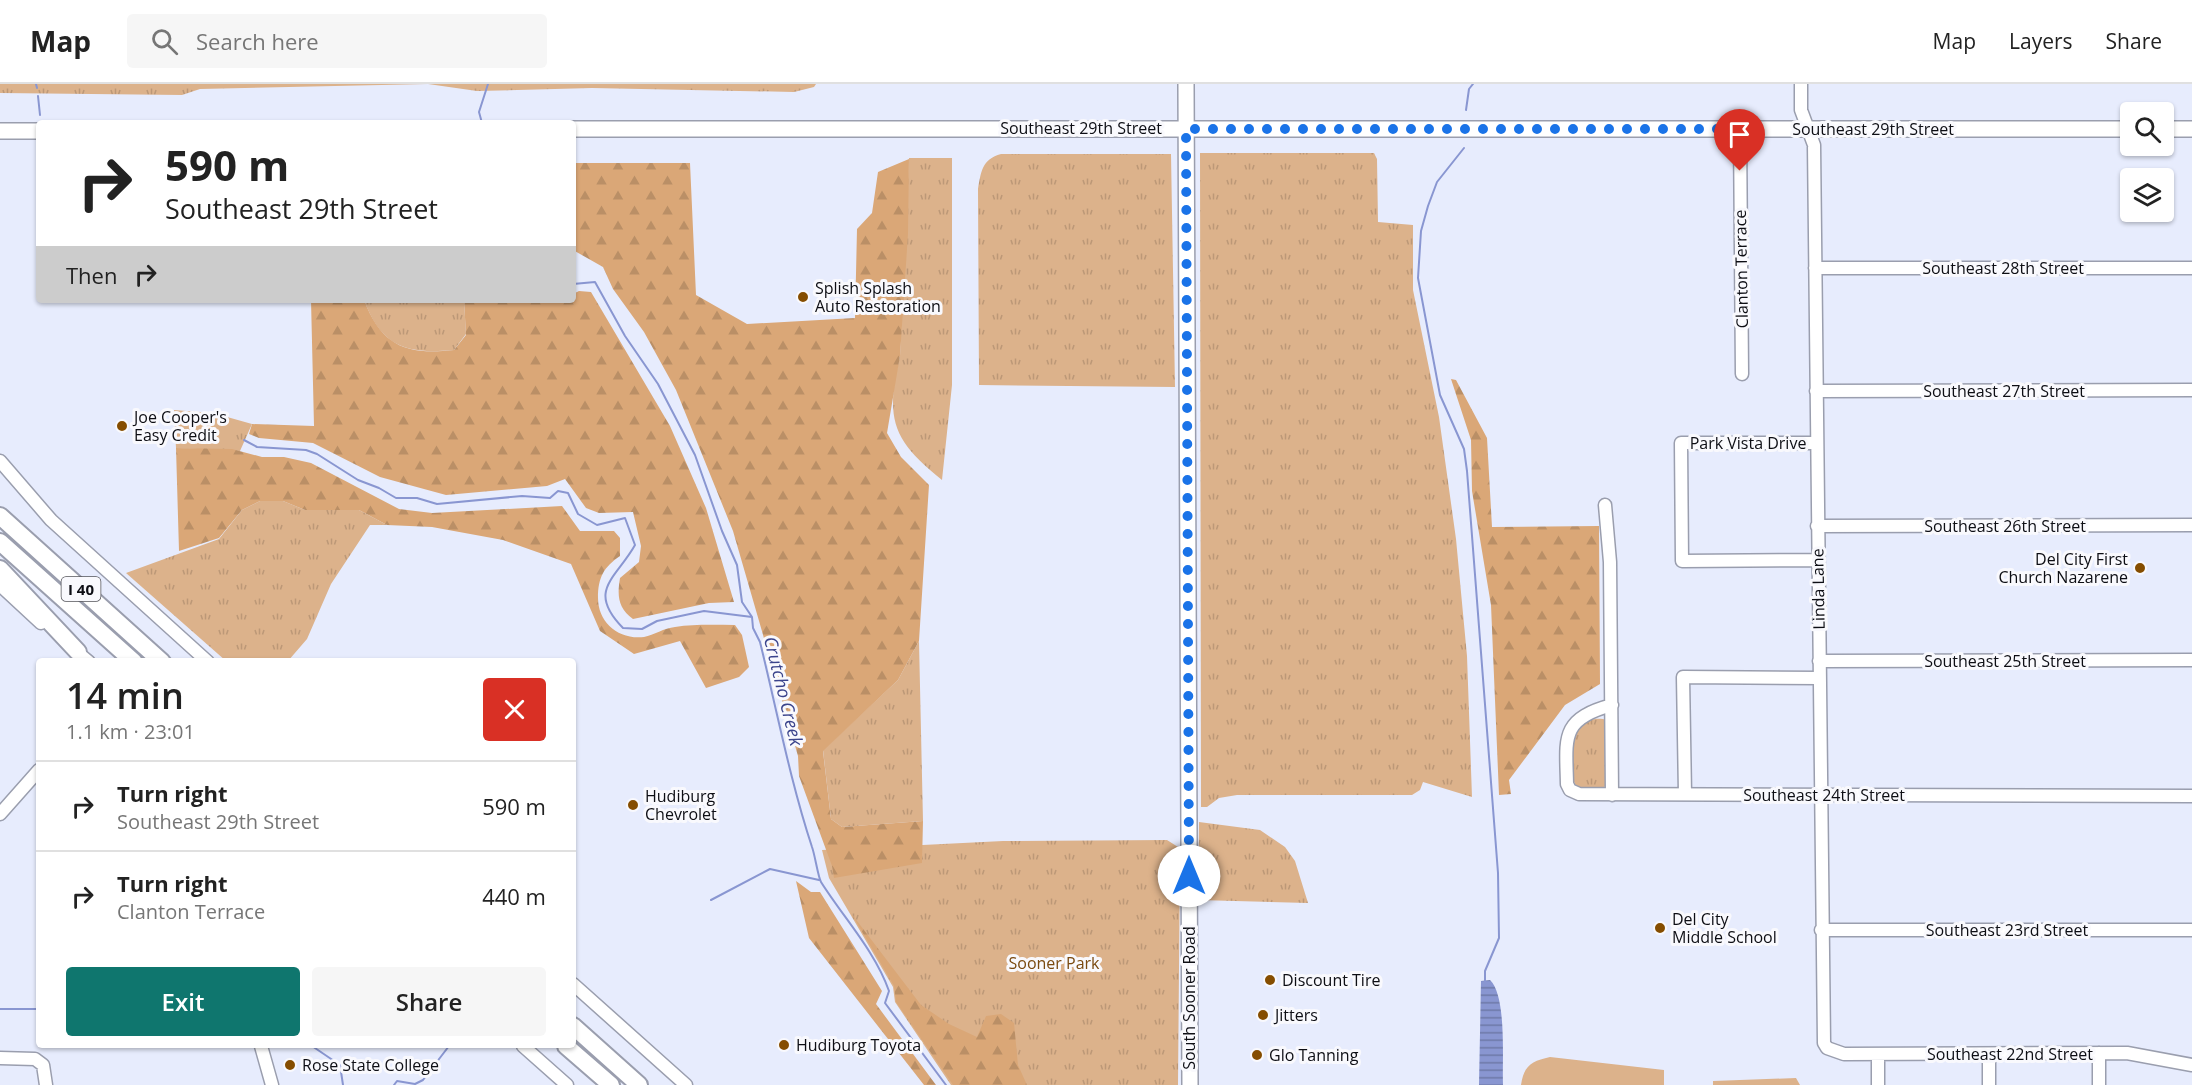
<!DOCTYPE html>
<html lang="en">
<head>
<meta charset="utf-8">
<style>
  :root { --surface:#fff; --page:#f6f6f6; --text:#222; --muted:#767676; --line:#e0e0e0; --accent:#0f766e }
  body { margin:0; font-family:"Open Sans",sans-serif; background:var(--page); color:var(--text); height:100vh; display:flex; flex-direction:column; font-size:22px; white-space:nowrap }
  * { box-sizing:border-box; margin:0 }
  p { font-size:20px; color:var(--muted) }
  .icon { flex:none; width:33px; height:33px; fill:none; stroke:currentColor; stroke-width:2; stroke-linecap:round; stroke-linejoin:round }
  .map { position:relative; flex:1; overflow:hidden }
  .side { position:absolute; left:36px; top:574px; width:540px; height:390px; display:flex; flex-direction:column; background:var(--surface); border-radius:6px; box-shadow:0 2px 4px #0004 }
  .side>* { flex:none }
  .banner { position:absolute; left:36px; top:36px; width:540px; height:183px; border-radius:6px; box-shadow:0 2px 4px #0004; background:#fff; color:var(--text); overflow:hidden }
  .fabs { position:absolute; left:2120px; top:18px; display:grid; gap:12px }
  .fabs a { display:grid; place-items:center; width:54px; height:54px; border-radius:6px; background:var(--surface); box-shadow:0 2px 4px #0004; font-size:30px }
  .pin { position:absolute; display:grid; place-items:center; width:51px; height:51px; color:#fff; margin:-62px -26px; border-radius:50% 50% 50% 0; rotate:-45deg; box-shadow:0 0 6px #0007 }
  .pin .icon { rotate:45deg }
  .me { position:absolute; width:66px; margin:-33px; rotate:0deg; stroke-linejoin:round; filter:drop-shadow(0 0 4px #0008) }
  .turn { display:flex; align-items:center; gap:21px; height:126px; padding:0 30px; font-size:27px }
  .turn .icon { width:78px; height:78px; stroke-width:2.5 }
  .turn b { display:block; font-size:42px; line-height:51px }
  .then { display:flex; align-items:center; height:57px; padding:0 30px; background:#0003; gap:12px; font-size:22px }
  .round { display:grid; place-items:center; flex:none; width:63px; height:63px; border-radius:6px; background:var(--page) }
  .overview { display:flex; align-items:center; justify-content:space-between; height:102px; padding:0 30px }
  h1 { font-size:36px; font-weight:600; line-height:45px }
  .primary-button { display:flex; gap:12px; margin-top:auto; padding:12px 30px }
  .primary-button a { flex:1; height:69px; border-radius:6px; background:var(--accent); color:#fff; font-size:24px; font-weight:600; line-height:69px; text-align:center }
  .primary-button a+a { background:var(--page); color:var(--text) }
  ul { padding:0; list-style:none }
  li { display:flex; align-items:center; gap:18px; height:90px; padding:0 30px; border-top:2px solid var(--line) }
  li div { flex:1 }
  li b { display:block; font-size:22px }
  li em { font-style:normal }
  header { display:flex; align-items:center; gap:36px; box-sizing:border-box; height:84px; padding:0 30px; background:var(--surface); border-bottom:2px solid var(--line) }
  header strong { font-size:28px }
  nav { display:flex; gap:33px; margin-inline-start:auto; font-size:21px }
  .search { width:420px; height:54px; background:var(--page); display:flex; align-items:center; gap:15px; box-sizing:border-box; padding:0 21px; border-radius:6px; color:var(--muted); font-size:22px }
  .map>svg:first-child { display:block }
  .grass { fill:url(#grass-tufts) }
  .forest { fill:url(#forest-firs) }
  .pitch { fill:#dcb28b }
  .water { fill:url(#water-rules) }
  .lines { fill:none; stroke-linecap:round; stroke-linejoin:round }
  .stream { stroke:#8996d1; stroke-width:2 }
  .minor-casing { stroke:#9a9eae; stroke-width:15 }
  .major-casing { stroke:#9a9eae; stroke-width:18 }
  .highway-casing { stroke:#9a9eae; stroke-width:20 }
  .minor { stroke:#fff; stroke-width:12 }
  .major { stroke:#fff; stroke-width:15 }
  .highway { stroke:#fff; stroke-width:16 }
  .route { stroke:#1a73e8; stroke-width:10; stroke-dasharray:0 18 }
  .poi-dot { fill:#854d00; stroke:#f9f9fd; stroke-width:2 }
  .labels { text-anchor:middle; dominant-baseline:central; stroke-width:6; stroke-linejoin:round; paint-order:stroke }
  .shield { fill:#f9f9fd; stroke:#54545a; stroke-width:1.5 }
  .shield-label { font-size:15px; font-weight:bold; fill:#0d0e14 }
  .street-label { font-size:16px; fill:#0d0e14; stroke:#f9f9fd }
  .poi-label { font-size:16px; fill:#0d0e14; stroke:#f9f9fd; text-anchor:start }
  .park-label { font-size:16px; fill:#7a4a10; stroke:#f9f9fd }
  .water-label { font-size:18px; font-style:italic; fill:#3b448c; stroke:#f9f9fd }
</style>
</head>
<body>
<header>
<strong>Map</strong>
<div class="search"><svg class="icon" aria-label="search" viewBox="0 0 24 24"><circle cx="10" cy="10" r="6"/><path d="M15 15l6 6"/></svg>Search here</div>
<nav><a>Map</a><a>Layers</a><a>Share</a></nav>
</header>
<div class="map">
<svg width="2192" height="1001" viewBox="0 0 2192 1001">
  <defs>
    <pattern id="grass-tufts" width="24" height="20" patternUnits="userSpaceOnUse" patternTransform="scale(1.5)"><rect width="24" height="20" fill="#dcb28b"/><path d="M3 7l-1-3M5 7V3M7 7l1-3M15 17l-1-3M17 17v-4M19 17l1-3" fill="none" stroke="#bc9877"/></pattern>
    <pattern id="forest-firs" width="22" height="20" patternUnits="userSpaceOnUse" patternTransform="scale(1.5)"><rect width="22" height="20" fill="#daa777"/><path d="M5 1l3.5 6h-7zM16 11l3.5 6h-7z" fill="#ba8f66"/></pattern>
    <pattern id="water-rules" width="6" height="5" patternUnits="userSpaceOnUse" patternTransform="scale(1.5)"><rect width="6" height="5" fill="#8996d1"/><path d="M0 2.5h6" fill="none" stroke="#6e79a8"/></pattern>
  </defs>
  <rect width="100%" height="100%" fill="#e7ecfd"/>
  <path class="grass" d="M0,0h816l-2,3 -20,5 -202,-4 -115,3 -49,-7 -228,5 -18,6 -182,-2z
    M1200,69h174l3,6 1,63 35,3v65l26,127 17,122 11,117 5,141 -49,-15 -3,8 -8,5h-175l-18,3 -12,9h-6z
    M1001,70h170l4,233 -196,-2 -1,-196c3,-17 4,-30 23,-35z
    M909,74h43v227l-10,95c-50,-40 -57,-61 -42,-124z
    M364,216h100l2,34 -12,16c-47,4 -72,-2 -90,-50z
    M174,326l39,3 39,11 -12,27 -64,-3z
    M260,417h23l22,9h54l28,15h-17l-39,59 -24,55 -19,22h-62l-100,-88 93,-34 23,-29z
    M919,557l4,180 -81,6 -11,-8 -8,-69 75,-70z
    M1603,635l3,1 1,62 -4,8 -25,-1c-10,-10 -8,-54 2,-64 6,-5 15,-7 23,-6z
    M1199,738l61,8 25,17 10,14 13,42 -110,-3z
    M1167,756l11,7 2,8 -2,230h-227l-56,-83 -2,-15 -64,-109 -7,-28 181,-9z"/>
  <path class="forest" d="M909,75l-1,75 -8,122 -13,77 14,24 28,28 -10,156 -21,39 -75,71 8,68 11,8 81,-6 -1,42 -88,15 -2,-12 -33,-90 -1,-20 -65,-225 -57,-141 -32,-58 -31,-43 -10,-22 -30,-17v-87h117l6,132 51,29 108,-6 2,-89 15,-16 6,-41z
    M579,207l12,1 79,134 36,82 28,94 -25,1 -76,16c-15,-11 -16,-23 -13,-41l19,-16 2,-16 -8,-34 -34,1 -13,-5 -21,-29 -18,7 -101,9 -66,-18 -67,-34 -54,-5 -10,-4 3,-10 62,2 -3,-126h53c18,47 43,55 90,50l12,-15 -2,-35h109v-6z
    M1451,295l5,1 31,58 5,89 107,-1 1,158 -35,21 -56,75 2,14 -12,1 -8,-190 -19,-114 -1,-51z
    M176,364l56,1 30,8h22l27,6 88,46 33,4 130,-7 18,25h34l6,7v18c-16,11 -22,21 -22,42 0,24 20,42 46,39 10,-2 20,-9 31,-10 19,-3 40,-2 60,-2l7,10 7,32 -10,10 -33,11 -26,-47 -46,13 -34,-23 -29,-67 -68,-24 -71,-13 -45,-2 -28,-15h-54l-22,-9h-23l-18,9 -23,28 -40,13z
    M796,797l15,11h9l62,99 -6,13 60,81h-12l-115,-147z
    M851,829l70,92 28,19 28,13 9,-21 15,-2 13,9 4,42 9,20h-74l-57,-83 -2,-16z"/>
  <path class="pitch" d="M1550,973l114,13v15h-143c3,-20 11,-24 29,-28z
    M1796,994l4,7h-87v-4z"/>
  <path class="water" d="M1490,896c17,16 12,81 13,105h-24l2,-104z"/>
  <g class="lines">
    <path class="stream" d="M36,0l1,4
      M38,12l2,19
      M1466,26l3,-21 4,-5
      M482,39l-3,-11 9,-28
      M1464,64l-27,34 -9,24 -7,25 -3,47 22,117 24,54 3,22 31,402 1,65 -14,33v13
      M573,200l22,-2 30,54 33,48 37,71 27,76 15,34 5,37 10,15 1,11 7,14c17,69 30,138 52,205 3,8 6,30 9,35 22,35 54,69 68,109l-4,12 61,82
      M244,356l13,7 49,3 11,4 41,26 21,8 17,10h21l20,6 85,-8 28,2 8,-7 10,2 10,21 19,11 28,-7 10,27c-19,34 -49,45 -12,83l19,1 15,-8 47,-10 48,6
      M711,816l59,-31 49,11
      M0,925h39
      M312,962l28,19 3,20
      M394,1001l3,-4 18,3 8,-4 26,-34"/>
    <g class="minor-casing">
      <path id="minor" d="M1801,0v26l13,35 10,898 3,5 17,6 283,-1 65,12
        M1740,45l2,245
        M1815,184h377
        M1816,307l376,-1
        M1816,359h-135l1,118 136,-1
        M0,377l51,59 157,142
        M1605,421l5,57 2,233
        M1817,442l375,-1
        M0,501l41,38
        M71,563l18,15
        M1819,577l373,-1
        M1612,621c-52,14 -46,33 -45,79l3,6 9,4 613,2
        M1685,710l-2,-117 136,1
        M0,730l39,-44
        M1821,846h371
        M573,900l113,101
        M261,962l11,39
        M523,962l44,39
        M2099,969v32
        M1878,970v31
        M1989,970v31
        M0,974l35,1 8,6 3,20"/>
    </g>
    <g class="major-casing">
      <path id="major" d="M1186,0l4,1001
        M573,45h1557
        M2163,45h29
        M0,47h39"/>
    </g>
    <g class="highway-casing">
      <path id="highway" d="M0,432l162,146
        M0,458l134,120
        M0,485l78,83
        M573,942l66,59
        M566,962l45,39"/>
    </g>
    <use href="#minor" class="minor"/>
    <use href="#major" class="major"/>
    <use href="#highway" class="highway"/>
  </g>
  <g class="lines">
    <path class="route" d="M1189,792l-3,-747h554v42"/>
  </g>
  <g class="poi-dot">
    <circle cx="803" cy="213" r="6"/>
    <circle cx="122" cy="342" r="6"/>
    <circle cx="2140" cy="484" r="6"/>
    <circle cx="633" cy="721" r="6"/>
    <circle cx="1660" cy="844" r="6"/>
    <circle cx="1270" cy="896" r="6"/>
    <circle cx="1263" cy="931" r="6"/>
    <circle cx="784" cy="961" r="6"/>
    <circle cx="1257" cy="971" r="6"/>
    <circle cx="290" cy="981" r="6"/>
  </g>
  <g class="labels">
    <rect class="shield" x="61.5" y="493" width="39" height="24" rx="4.5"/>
    <g class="shield-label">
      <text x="81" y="505">I 40</text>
    </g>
    <g class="street-label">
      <text x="1081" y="44">Southeast 29th Street</text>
      <text x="1873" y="45">Southeast 29th Street</text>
      <text x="2003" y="184">Southeast 28th Street</text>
      <text transform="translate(1741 185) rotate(-91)">Clanton Terrace</text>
      <text x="2004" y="307">Southeast 27th Street</text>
      <text x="1748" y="359">Park Vista Drive</text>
      <text x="2005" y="442">Southeast 26th Street</text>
      <text transform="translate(1818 505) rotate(-91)">Linda Lane</text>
      <text x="2005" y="577">Southeast 25th Street</text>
      <text x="1824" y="711">Southeast 24th Street</text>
      <text x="2007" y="846">Southeast 23rd Street</text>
      <text transform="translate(1189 914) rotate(-90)">South Sooner Road</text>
      <text x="2010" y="970">Southeast 22nd Street</text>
    </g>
    <g class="poi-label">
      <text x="815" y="204">Splish Splash<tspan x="815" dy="18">Auto Restoration</tspan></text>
      <text x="134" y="333">Joe Cooper's<tspan x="134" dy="18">Easy Credit</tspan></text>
      <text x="2128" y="475" text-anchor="end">Del City First<tspan x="2128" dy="18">Church Nazarene</tspan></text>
      <text x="645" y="712">Hudiburg<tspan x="645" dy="18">Chevrolet</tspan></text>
      <text x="1672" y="835">Del City<tspan x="1672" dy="18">Middle School</tspan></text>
      <text x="1282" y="896">Discount Tire</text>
      <text x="1275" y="931">Jitters</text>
      <text x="796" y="961">Hudiburg Toyota</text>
      <text x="1269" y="971">Glo Tanning</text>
      <text x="302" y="981">Rose State College</text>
    </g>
    <g class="park-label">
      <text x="1054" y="879">Sooner Park</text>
    </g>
    <g class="water-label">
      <text transform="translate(784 607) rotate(76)">Crutcho Creek</text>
    </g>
  </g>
</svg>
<div class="fabs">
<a><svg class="icon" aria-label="search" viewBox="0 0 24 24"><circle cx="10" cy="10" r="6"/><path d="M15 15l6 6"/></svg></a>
<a><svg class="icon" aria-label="layers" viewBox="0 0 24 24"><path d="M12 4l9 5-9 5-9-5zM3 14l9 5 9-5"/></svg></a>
</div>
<div class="pin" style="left:1740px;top:87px;background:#d93025"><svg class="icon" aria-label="arrive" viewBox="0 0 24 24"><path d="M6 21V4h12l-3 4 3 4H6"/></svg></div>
<svg class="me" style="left:1189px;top:792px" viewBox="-20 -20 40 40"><circle r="19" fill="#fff"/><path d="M0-13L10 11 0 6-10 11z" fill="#1a73e8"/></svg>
<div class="banner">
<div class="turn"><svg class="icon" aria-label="right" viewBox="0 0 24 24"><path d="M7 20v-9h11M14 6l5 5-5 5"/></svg><div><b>590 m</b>Southeast 29th Street</div></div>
<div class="then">Then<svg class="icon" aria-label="right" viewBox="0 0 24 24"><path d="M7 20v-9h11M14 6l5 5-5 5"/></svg></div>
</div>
<section class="side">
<div class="overview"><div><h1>14 min</h1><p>1.1 km · 23:01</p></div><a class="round" style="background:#d93025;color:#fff"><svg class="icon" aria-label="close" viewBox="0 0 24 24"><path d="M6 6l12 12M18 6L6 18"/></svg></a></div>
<ul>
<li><svg class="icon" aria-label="right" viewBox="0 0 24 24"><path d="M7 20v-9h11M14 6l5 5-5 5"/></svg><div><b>Turn right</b><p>Southeast 29th Street</p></div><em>590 m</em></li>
<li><svg class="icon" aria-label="right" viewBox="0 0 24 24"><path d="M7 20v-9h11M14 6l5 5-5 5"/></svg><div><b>Turn right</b><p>Clanton Terrace</p></div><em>440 m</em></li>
</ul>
<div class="primary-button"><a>Exit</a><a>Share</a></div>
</section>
</div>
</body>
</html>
